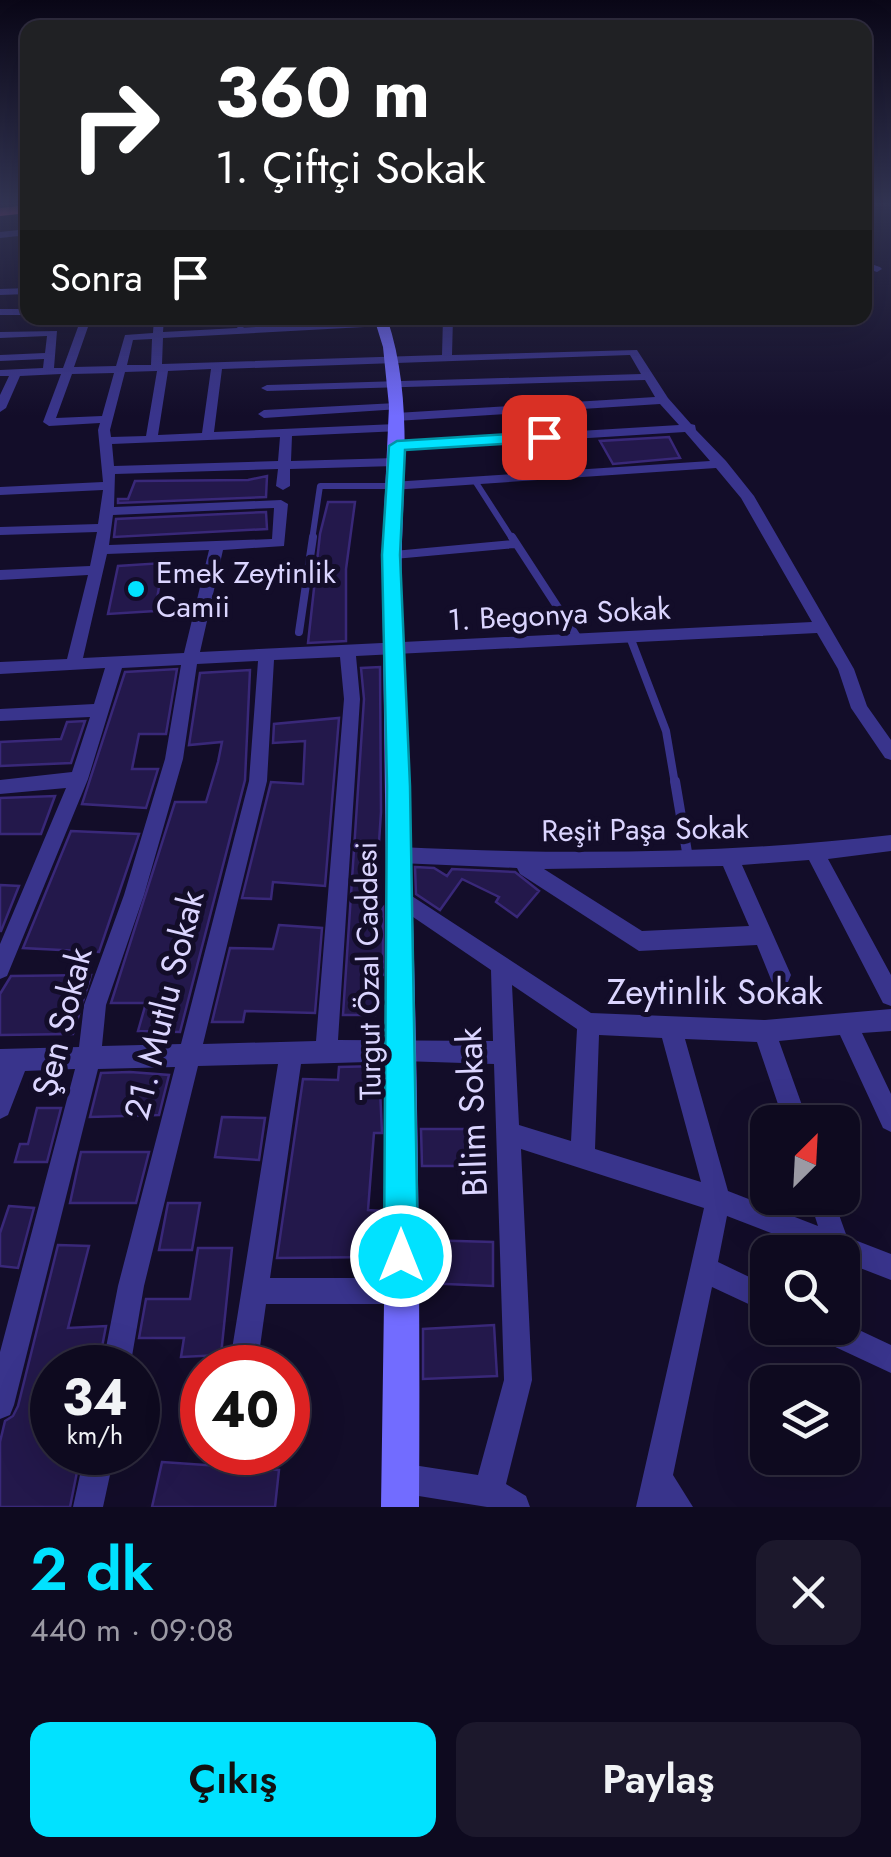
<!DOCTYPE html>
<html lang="tr">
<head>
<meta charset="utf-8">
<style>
  :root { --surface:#0e0a1f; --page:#1c182c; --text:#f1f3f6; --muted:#9b9aa4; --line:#2e2b3d; --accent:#01e2ff }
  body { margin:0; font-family:Jost,sans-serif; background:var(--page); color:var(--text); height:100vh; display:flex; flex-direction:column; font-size:38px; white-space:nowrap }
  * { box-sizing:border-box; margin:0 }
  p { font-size:32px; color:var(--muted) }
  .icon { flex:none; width:55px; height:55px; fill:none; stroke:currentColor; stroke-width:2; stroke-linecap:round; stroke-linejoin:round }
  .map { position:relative; height:1507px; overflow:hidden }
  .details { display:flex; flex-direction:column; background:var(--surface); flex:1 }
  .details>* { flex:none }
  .hud { position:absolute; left:20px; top:20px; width:852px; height:305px; border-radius:20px; box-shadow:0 10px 40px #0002,0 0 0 2px var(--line); background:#202124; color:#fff; overflow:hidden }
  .needle { width:65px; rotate:24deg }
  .controls { position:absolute; left:750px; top:1105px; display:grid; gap:20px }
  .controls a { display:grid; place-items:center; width:110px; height:110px; border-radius:20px; background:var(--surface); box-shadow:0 10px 40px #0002,0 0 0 2px var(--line); font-size:50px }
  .speed { position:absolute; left:30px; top:1345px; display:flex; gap:20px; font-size:50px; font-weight:700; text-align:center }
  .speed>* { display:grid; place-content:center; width:130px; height:130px; border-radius:50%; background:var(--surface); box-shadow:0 10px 40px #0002,0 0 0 2px var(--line); line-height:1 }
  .speed small { font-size:25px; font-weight:400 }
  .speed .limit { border:15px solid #d22; background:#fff; color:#111 }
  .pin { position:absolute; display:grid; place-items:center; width:85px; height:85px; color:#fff; margin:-42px; border-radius:20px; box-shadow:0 5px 15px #0006 }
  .me { position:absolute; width:110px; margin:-55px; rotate:0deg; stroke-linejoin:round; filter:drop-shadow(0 0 8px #0008) }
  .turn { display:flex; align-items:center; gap:35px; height:210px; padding:0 30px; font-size:45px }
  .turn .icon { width:130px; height:130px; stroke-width:2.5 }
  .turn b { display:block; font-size:70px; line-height:85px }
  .then { display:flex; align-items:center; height:95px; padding:0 30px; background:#0003; gap:20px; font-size:38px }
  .round { display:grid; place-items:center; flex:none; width:105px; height:105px; border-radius:20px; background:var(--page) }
  .head { display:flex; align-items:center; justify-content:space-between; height:170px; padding:0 30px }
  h1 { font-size:60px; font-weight:600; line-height:75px; color:var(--accent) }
  .action { display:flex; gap:20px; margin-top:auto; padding:20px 30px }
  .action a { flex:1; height:115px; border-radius:20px; background:var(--accent); color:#111; font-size:40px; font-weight:600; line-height:115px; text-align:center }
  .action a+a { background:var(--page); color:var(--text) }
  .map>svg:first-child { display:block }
  .building { fill:#23184b; stroke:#392879; stroke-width:2.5 }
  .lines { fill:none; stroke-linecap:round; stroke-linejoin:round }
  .lane-far3 { stroke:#39348c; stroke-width:5 }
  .lane-far2 { stroke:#39348c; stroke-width:6 }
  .lane-far1 { stroke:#39348c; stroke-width:8 }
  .lane { stroke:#39348c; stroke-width:10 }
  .street { fill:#39348c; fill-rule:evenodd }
  .secondary { fill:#726cff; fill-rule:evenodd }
  .highway { fill:#ff50a2; fill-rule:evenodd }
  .route { fill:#01e2ff; stroke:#0193a6; stroke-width:2.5 }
  .poi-dot { fill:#01e2ff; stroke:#130d29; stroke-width:4 }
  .labels { text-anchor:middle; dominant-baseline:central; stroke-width:10; stroke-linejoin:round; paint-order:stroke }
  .poi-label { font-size:30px; fill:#dbd5ff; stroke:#130d29; text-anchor:start }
  .street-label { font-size:30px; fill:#dbd5ff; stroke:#130d29 }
  .near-street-label { font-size:35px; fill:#dbd5ff; stroke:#130d29 }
</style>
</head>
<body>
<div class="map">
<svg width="891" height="1507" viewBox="0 0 891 1507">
  <rect width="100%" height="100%" fill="#130d29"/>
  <path class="building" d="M669,437l11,21 -67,6 -13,-23z
    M564,443l12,21 -36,3 -10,-22z
    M267,476l-1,21 -148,6v-4h10l7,-18 113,-1z
    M328,502h27l-9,67v72l-38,2 12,-109z
    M266,512l1,17 -153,8 2,-18z
    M163,563l-8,48 -47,3 10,-48z
    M380,667l1,145 -7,107 9,-11v67h-7l-1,40h-32l21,-316 -3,-31z
    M177,669l-11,65h-27l-7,35h26l-12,39 -64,-4 43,-132z
    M250,670l-5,110 -65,252 -42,-1 8,-28h-35l64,-201h31l12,-40 4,-20 -33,3 11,-72z
    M339,718l-14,168 -52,-4 -2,17 -29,-1 29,-116 32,2 2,-43 -32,2 1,-19z
    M85,721l-14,42 -71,3v-24l61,-3 6,-17z
    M55,796l-14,38h-41v-36z
    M71,831l68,3 -40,118 -76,-4z
    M415,867l19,1 13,8 5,-7 63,3 24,19 -22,26 -21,-15 3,-5 -37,-18 -22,31 -24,-16z
    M0,885l19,1 -18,45h-1z
    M279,925l43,3 -7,85 -70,-2 -2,11h-31l18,-74 43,1z
    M91,975l-18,59 -73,1v-41l11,-18z
    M379,1066l3,67h-8l-6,77 14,1 -3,46 -102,1 26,-179 35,1 1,-13z
    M130,1072l39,3 -10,40 -69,2 11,-44z
    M37,1108h24l-14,54h-32l5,-18h8z
    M222,1117l43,1 -6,42 -44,-3z
    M421,1129h59l2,37h-60z
    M81,1152h68l-13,51h-66z
    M168,1203h32l-8,47h-33z
    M9,1206l25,2 -16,60 -18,-2v-33z
    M422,1240l71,2v44l-70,-3z
    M58,1245l31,1 -21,82 38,-2 -8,42h-46v84h29l-11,55h-70v-65l5,-21 8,-5 5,-10z
    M198,1248h34l-11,107 -40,2 3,-19h-45l7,-39h44z
    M494,1325l3,51 -74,3v-50z
    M162,1462l117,8 -4,37h-123z"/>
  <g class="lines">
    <path class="lane-far3" d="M238,331l9,-13"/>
    <path class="lane-far2" d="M475,481l38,59
      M312,540l8,-54h72"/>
    <path class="lane-far1" d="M512,537l67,103
      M394,555l120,-11
      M299,632l14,-95
      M630,637l36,94 9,53"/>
    <path class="lane" d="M675,781l13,77"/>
    <path class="street" d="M28,229v6l-28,3v-6z
      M865,262l15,5 2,2 -5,3 -12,-4z
      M28,288v6l-28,1v-6z
      M0,309h28v6h-28z
      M74,318h10l4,9 -14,40 42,-1 9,-31 28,-2 1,-15h10l-1,14 220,-12 5,3 -5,3 -220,12 -1,26 280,-9 1,-37h10l-1,37 185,-5 31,48 23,26 4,1 1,5 30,31 28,35 100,173 13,37 24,34v20l-6,-2 -34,-50 -13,-39 -21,-36 -461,23 4,43 -22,341 155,1 -2,-71 -100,-68 -3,-6 3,-6 7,-3 193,126 174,7 126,-11v22l-29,2 29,61v38l-8,-4 -43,-93 -61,6 29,81h-24l-27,-80 -72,-3 43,152 90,35 -9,-28h24l14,39 44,17v26l-49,-19v-9h-22l-93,-36 -9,46 50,24v27l-56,-26 -39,188 20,32h-57l68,-299 -183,-59 11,231 -26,104 20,12 4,11h-43l-87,-14 -10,-5 -5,-10 5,-10 10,-5 78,12 26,-95 -10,-316 -92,-3 -101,3 -31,214h131l9,4 4,9 -4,9 -9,4h-135l-9,64h-28l49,-304 -80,2 -54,220 -14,82h-28l16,-82 57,-219 -77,2 -84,336 -4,10 -10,4v-67l75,-283 -50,2 -17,44 -8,4v-70l79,-2 5,-42 40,-110 41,-136 16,-94 -59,3 -34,111 -81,197 -7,3v-35l66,-156 -66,6v-14l72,-8 18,-55 -90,4v-12l94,-5 11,-36 -105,6v-12l67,-3 21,-84 -88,5v-10l90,-4 7,-34 -97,3v-8l98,-3 5,-34 -103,5v-8l103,-5 -5,-52 2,-7 -51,3 -6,-4 18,-48 -41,2 -14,32 -6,4v-17l9,-19h-9v-6l43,-2 1,-9 -44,2v-6l45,-2 2,-17 -47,2v-6l57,-1 -3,37h9l15,-41zM152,339l-1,26h-24l6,-25zM630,355l11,19 -374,11 -6,3 6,3 378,-11 10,17 -259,16 -6,4 6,4 264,-17 19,21 -282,17 -6,4 6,4 288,-18 25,29 -318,21 -7,4 7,4 324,-22 25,30 71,124 -612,30 23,-102 61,-4 4,-42 -7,-4 -167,7 1,-33 163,-5 -2,17 7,4 7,-4v-17l105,-3 6,-4 -6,-4 -104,3 1,-25 108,-5 2,-3 -6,-4 -182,8 8,-63zM211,369l-9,64 -44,2 10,-64zM157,371l-11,65 -35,1 -1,-7 15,-58zM114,373l-12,43 -46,2 16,-44zM280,437l-2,24 -164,5 -2,-22zM274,508l-2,31 -163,6 4,-30zM209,550l-25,103 -101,5 24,-104zM340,657l4,42 -28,342 -113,3 64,-263 7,-121zM258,661l-9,120 -68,263 -79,2 4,-41 38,-110 39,-136 14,-95zM512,985l65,44 -6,112 -52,-16zM599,1035l63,3 39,144 -106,-33z
      M396,403l6,4 -2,2 -136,9 -6,-4 6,-4z
      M891,835v16l-63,8 63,116v31l-8,-3 -74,-143 -67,5 49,110 -3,7 -8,3 -8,-3 -15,-37 -118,6 -119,-77 -3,-6 -118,-5 -7,-2 -3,-6 3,-6 7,-2c165,8 328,7 492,-12zM723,866l26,60 -107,5 -98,-62z
      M842,1322l49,23v28l-75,-35 -4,-10h30z
      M85,1452h30l-12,55h-30z"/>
    <path class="secondary" d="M374,318h13c31,91 11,191 15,286 13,301 19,602 17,903h-38l7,-475 -6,-474 7,-152 -6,-59z"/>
    <path class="highway" d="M28,205v8l-28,3v-8z"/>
  </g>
  <linearGradient id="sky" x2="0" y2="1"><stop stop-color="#0a0717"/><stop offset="0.49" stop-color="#333554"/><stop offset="1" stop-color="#333554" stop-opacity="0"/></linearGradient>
  <rect width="891" height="416" fill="url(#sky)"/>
  <path class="route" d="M544,432l8,5 -3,4 -144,9 -5,105 10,231 8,470 -5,12 -12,5 -12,-5 -5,-12 3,-470 -5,-231 7,-109 8,-5z"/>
  <circle class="poi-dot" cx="136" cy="589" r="10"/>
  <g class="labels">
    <g class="poi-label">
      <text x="156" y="572">Emek Zeytinlik<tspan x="156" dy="34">Camii</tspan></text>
    </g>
    <g class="street-label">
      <text transform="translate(559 614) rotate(-3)">1. Begonya Sokak</text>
      <text transform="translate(645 829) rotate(-1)">Reşit Paşa Sokak</text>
      <text transform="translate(368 971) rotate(-91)">Turgut Özal Caddesi</text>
    </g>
    <g class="near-street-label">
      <text x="715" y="992">Zeytinlik Sokak</text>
      <text transform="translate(164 1005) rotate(-76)">21. Mutlu Sokak</text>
      <text transform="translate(62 1022) rotate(-76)">Şen Sokak</text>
      <text transform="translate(472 1112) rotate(-92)">Bilim Sokak</text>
    </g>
  </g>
</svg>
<div class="controls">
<a><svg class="needle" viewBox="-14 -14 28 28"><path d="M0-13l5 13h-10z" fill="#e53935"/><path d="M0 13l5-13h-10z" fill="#9b9aa4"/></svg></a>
<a><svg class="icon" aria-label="search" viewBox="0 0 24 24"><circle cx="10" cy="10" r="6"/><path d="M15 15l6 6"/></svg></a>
<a><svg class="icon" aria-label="layers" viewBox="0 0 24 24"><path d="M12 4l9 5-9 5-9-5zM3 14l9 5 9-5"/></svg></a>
</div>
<div class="speed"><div>34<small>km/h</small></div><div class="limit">40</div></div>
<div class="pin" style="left:544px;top:437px;background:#d93025"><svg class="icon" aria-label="arrive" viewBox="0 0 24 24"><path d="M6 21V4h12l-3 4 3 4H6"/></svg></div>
<svg class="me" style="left:401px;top:1256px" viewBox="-20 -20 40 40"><circle r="17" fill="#01e2ff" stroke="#fff" stroke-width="3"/><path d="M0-11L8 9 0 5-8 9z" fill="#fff"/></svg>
<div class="hud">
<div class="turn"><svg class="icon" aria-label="right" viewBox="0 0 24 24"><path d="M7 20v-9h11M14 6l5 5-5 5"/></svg><div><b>360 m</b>1. Çiftçi Sokak</div></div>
<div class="then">Sonra<svg class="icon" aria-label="arrive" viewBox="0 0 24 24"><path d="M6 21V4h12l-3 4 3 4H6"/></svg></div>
</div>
</div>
<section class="details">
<div class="head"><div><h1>2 dk</h1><p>440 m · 09:08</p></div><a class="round"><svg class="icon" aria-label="close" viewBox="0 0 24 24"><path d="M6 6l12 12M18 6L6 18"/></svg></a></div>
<div class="action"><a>Çıkış</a><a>Paylaş</a></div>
</section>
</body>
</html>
